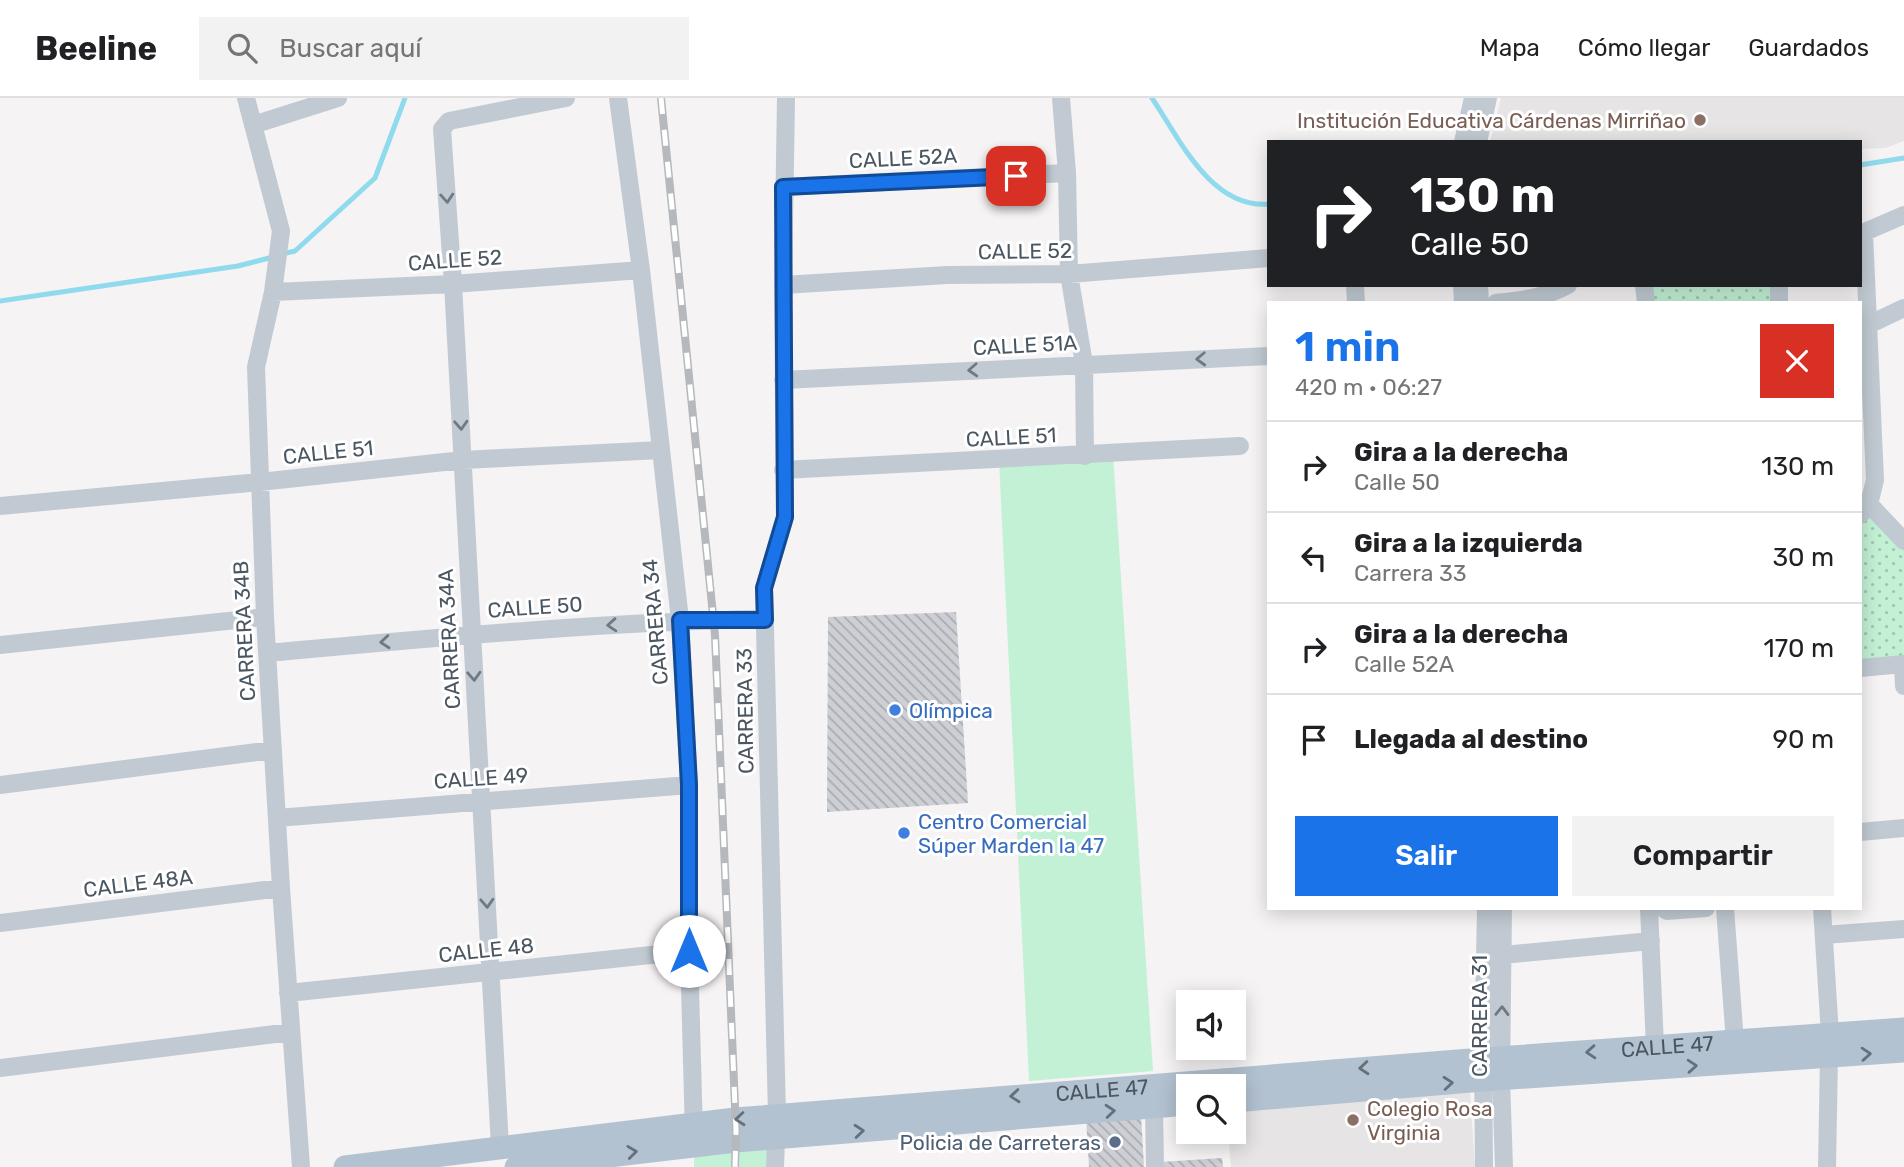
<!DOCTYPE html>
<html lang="es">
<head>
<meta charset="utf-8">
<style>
  :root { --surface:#fff; --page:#f2f2f2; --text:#202124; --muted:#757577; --line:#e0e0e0; --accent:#1a73e8 }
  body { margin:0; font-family:Rubik,sans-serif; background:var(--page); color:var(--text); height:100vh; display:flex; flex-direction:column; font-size:26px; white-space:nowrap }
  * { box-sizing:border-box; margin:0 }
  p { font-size:23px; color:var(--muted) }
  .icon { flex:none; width:38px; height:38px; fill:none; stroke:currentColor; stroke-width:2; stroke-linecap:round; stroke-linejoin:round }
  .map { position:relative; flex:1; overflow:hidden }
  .sheet { position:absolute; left:1267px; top:203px; width:595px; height:609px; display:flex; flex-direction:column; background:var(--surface); border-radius:0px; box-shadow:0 4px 18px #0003 }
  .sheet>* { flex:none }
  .top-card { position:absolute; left:1267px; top:42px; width:595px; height:147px; border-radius:0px; box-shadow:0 4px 18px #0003; background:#202124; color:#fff; overflow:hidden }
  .fabs { position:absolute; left:1176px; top:892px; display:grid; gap:14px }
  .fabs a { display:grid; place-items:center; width:70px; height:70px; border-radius:0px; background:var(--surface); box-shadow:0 4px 18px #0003; font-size:35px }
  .pin { position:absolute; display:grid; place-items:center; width:60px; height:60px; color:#fff; margin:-30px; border-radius:14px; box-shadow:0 4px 10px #0006 }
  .me { position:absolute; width:77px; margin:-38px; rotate:0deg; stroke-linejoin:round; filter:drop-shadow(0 0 5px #0008) }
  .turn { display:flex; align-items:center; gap:24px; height:147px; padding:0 28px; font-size:32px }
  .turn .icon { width:91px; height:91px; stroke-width:2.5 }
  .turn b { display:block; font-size:49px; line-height:60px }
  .round { display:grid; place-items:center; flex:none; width:74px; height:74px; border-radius:0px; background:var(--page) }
  .summary { display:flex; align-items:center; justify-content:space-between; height:119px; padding:0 28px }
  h1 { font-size:42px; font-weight:600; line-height:52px; color:var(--accent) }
  .button { display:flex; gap:14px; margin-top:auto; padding:14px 28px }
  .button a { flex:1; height:80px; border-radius:0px; background:var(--accent); color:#fff; font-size:28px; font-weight:600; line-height:80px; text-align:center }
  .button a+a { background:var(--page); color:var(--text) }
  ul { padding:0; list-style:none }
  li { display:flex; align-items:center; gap:21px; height:91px; padding:0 28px; border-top:2px solid var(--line) }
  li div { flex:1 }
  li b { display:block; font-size:26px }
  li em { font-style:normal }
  header { display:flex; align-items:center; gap:42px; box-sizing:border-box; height:98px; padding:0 35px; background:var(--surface); border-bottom:2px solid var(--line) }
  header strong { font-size:33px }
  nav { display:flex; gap:38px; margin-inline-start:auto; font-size:24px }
  .search { width:490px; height:63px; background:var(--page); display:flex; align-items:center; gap:18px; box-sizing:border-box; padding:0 24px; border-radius:0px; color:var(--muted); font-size:26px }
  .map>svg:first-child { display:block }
  .education { fill:#e6e4e5 }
  .grass { fill:#c3f1d5 }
  .park { fill:url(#park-dots) }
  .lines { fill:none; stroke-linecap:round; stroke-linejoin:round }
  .stream { stroke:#90daee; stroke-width:5 }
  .building { fill:url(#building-back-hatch) }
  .minor { stroke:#c1cad2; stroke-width:18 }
  .major { stroke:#b3c2d1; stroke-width:23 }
  .rail-casing { stroke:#b5b8bd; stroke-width:8 }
  .rail { stroke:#fff; stroke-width:5; stroke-dasharray:16; stroke-linecap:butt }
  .oneway { stroke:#6e7983 }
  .oneway2 { stroke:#64717d }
  .route-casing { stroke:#114b97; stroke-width:18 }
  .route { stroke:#1a73e8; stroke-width:12 }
  .education-dot { fill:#8d6e63; stroke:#fff; stroke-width:2.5 }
  .shop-dot { fill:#3f7fe0; stroke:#fff; stroke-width:2.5 }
  .service-dot { fill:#5c6f8a; stroke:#fff; stroke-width:2.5 }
  .labels { text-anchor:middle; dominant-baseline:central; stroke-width:6; stroke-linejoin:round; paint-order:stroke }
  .education-label { font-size:21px; fill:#785e54; stroke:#fff; text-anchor:end }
  .street-label { font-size:21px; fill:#4a5661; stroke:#fff }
  .shop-label { font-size:21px; fill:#366cbe; stroke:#fff; text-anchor:start }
  .service-label { font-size:21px; fill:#4e5e75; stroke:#fff; text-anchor:end }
</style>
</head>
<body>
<header>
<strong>Beeline</strong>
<div class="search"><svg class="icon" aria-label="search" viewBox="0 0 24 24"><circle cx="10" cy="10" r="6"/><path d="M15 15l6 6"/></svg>Buscar aquí</div>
<nav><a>Mapa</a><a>Cómo llegar</a><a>Guardados</a></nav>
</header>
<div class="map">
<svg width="1904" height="1069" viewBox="0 0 1904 1069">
  <defs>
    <pattern id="park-dots" width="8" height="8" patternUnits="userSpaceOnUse" patternTransform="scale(1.75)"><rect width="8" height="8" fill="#c3f1d5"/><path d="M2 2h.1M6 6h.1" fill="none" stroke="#a0c6b0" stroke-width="1.8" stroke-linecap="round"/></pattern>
    <pattern id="building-back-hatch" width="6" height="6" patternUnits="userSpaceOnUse" patternTransform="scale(1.75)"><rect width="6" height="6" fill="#cdcfd5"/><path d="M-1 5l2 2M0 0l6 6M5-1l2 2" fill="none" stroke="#a8abb0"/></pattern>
  </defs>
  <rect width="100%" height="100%" fill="#f5f3f3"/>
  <path class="education" d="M1501,0h403v43l-19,7 -25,1v-7h-370z
    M1470,994l5,75h-244l-3,-35h6v-24z"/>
  <path class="grass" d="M1113,356l40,617 -124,10 -30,-621z
    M776,1040l-1,29h-81v-22z"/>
  <path class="park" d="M1644,187h135v18h-133z
    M1870,411l34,35v117l-44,4v-146z"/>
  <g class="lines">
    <path class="stream" d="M1152,0c27,40 59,111 117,106
      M1860,67l44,-7
      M282,156l13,-3 80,-73 30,-80
      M0,203l238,-35 35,-9"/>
  </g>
  <path class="building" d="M956,514l12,191 -141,9 1,-195z
    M1141,1016l3,53h-55l-3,-50z
    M1222,1060l1,9h-62v-5z"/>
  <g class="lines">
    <path class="minor" d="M246,0l35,133 -8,61 -17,75 9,250 16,271 20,279
      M618,0l23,172 39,350 9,165v166l5,183
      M1061,0l6,75 2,101 15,90 1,92
      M253,27l85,-27
      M1463,44l10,-44
      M1478,44l10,-44
      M783,89l284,-14
      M1860,136l44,-19
      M783,187l164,-10 122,-1 200,-16
      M1355,187l1,18
      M1462,187l1,18
      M1479,187l1,18
      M1644,187l2,18
      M1779,187v18
      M273,194l180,-8 188,-14
      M1496,205c26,-3 49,-5 72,-18
      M1868,227l36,-17
      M783,282l486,-24
      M783,372l457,-24
      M1869,406l35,37
      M0,408l260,-24 203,-22 198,-10
      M1860,417l9,-11 6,-24 -11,-247
      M0,547l265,-28
      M267,555c166,-15 332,-31 498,-34
      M1903,566l1,22
      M1860,570l44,-4
      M0,687l273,-35
      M277,720l412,-33
      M1860,734l44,-4
      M1503,810l-2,171 3,88
      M1649,810l6,139
      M1663,810l4,3 39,-3
      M1725,810l10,134
      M1822,810l8,127
      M0,825l281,-35
      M1824,837l80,-6
      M1503,857l148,-14
      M288,895l401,-42
      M0,970l291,-36
      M1154,1009l1,60
      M500,1049l-47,-863 -11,-155 7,-8 117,-23
      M775,1069l2,-52 -13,-527 21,-71 -2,-232 3,-187
      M1484,1069l-1,-108 3,-151
      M1827,1069l2,-111"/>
    <g class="major">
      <path d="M1234,1003l249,-21 421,-29"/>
      <path id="s1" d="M345,1069l390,-48 748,-60 421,-30"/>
      <path d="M516,1069l220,-26 452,-37"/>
    </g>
    <g class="rail-casing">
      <path id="rail" d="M661,0l54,537 21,495 -1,37"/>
    </g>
    <use href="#rail" class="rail"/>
  </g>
  <defs><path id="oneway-chevron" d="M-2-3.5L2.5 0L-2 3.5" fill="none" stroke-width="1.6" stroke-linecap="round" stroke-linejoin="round" transform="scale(1.75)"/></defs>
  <g class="oneway">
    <use href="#oneway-chevron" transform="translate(447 100) rotate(86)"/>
    <use href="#oneway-chevron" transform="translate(1201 261) rotate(178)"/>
    <use href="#oneway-chevron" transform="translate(973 272) rotate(177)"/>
    <use href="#oneway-chevron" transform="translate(461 327) rotate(87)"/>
    <use href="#oneway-chevron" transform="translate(612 527) rotate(176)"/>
    <use href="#oneway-chevron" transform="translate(385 544) rotate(175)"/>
    <use href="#oneway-chevron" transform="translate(474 578) rotate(87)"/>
    <use href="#oneway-chevron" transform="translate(487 805) rotate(87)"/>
    <use href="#oneway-chevron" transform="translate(1502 913) rotate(-89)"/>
  </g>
  <g class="oneway2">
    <use href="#oneway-chevron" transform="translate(1591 954) rotate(176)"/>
    <use href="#oneway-chevron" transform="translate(1866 956) rotate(-4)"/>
    <use href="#oneway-chevron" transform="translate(1692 968) rotate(-4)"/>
    <use href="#oneway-chevron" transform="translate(1364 970) rotate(175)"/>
    <use href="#oneway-chevron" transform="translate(1448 985) rotate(-5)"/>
    <use href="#oneway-chevron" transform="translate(1015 998) rotate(175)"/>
    <use href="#oneway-chevron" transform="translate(1110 1013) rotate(-5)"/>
    <use href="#oneway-chevron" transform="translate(740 1021) rotate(175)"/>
    <use href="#oneway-chevron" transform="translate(859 1033) rotate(-5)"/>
    <use href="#oneway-chevron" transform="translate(632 1054) rotate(-7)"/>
  </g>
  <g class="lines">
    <g class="route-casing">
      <path id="route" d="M689,853v-166l-9,-165h85l-1,-32 21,-71 -2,-330 233,-11"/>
    </g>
    <use href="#route" class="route"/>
  </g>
  <g class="education-dot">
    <circle cx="1700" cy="22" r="7"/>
    <circle cx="1353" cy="1022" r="7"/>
  </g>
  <g class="shop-dot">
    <circle cx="895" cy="612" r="7"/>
    <circle cx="904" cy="735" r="7"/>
  </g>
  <circle class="service-dot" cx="1115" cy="1044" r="7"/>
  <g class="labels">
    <g class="education-label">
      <text x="1686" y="22">Institución Educativa Cárdenas Mirriñao</text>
      <text x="1367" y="1010" text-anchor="start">Colegio Rosa<tspan x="1367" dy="24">Virginia</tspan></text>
    </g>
    <g class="street-label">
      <text transform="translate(903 60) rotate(-3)">CALLE 52A</text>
      <text transform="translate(1025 153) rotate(-1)">CALLE 52</text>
      <text transform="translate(455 162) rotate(-4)">CALLE 52</text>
      <text transform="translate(1025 247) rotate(-3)">CALLE 51A</text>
      <text transform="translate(1011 339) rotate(-3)">CALLE 51</text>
      <text transform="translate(328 354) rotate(-6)">CALLE 51</text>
      <text transform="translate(535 509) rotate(-4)">CALLE 50</text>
      <text transform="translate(655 524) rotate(-95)">CARRERA 34</text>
      <text transform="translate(244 533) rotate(-93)">CARRERA 34B</text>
      <text transform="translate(449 541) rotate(-93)">CARRERA 34A</text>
      <text transform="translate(745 613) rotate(-91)">CARRERA 33</text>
      <text transform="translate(481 680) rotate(-4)">CALLE 49</text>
      <text transform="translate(138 785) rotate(-7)">CALLE 48A</text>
      <text transform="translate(486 852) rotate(-6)">CALLE 48</text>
      <text transform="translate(1479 918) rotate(-90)">CARRERA 31</text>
      <text stroke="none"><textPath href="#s1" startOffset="1328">CALLE 47</textPath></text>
      <text stroke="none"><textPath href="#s1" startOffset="761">CALLE 47</textPath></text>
    </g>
    <g class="shop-label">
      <text x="909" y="612">Olímpica</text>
      <text x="918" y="723">Centro Comercial<tspan x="918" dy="24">Súper Marden la 47</tspan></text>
    </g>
    <g class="service-label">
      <text x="1101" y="1044">Policia de Carreteras</text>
    </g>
  </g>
</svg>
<div class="fabs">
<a><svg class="icon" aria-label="sound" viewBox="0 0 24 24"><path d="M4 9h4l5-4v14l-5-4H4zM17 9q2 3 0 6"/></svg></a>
<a><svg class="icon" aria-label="search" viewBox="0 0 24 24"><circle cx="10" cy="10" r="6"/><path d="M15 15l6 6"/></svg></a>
</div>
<div class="pin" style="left:1016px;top:78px;background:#d93025"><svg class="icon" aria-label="arrive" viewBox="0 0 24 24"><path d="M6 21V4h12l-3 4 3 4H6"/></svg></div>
<svg class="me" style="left:689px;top:853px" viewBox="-20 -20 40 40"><circle r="19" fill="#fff"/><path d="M0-13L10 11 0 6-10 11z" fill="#1a73e8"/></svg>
<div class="top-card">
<div class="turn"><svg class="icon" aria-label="right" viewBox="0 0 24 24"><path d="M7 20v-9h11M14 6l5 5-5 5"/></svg><div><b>130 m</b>Calle 50</div></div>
</div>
<section class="sheet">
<div class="summary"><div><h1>1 min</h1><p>420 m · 06:27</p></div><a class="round" style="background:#d93025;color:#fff"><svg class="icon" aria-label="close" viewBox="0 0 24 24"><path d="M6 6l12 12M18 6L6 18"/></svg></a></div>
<ul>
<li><svg class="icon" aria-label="right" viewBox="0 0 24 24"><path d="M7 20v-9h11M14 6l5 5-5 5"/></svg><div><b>Gira a la derecha</b><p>Calle 50</p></div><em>130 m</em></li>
<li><svg class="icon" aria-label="left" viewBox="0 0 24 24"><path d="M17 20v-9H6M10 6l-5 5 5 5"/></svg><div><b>Gira a la izquierda</b><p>Carrera 33</p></div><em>30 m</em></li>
<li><svg class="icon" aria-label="right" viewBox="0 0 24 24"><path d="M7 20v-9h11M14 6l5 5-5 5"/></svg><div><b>Gira a la derecha</b><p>Calle 52A</p></div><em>170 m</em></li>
<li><svg class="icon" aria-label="arrive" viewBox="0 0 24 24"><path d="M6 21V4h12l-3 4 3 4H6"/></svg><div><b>Llegada al destino</b></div><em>90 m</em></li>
</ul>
<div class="button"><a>Salir</a><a>Compartir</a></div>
</section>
</div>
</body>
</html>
